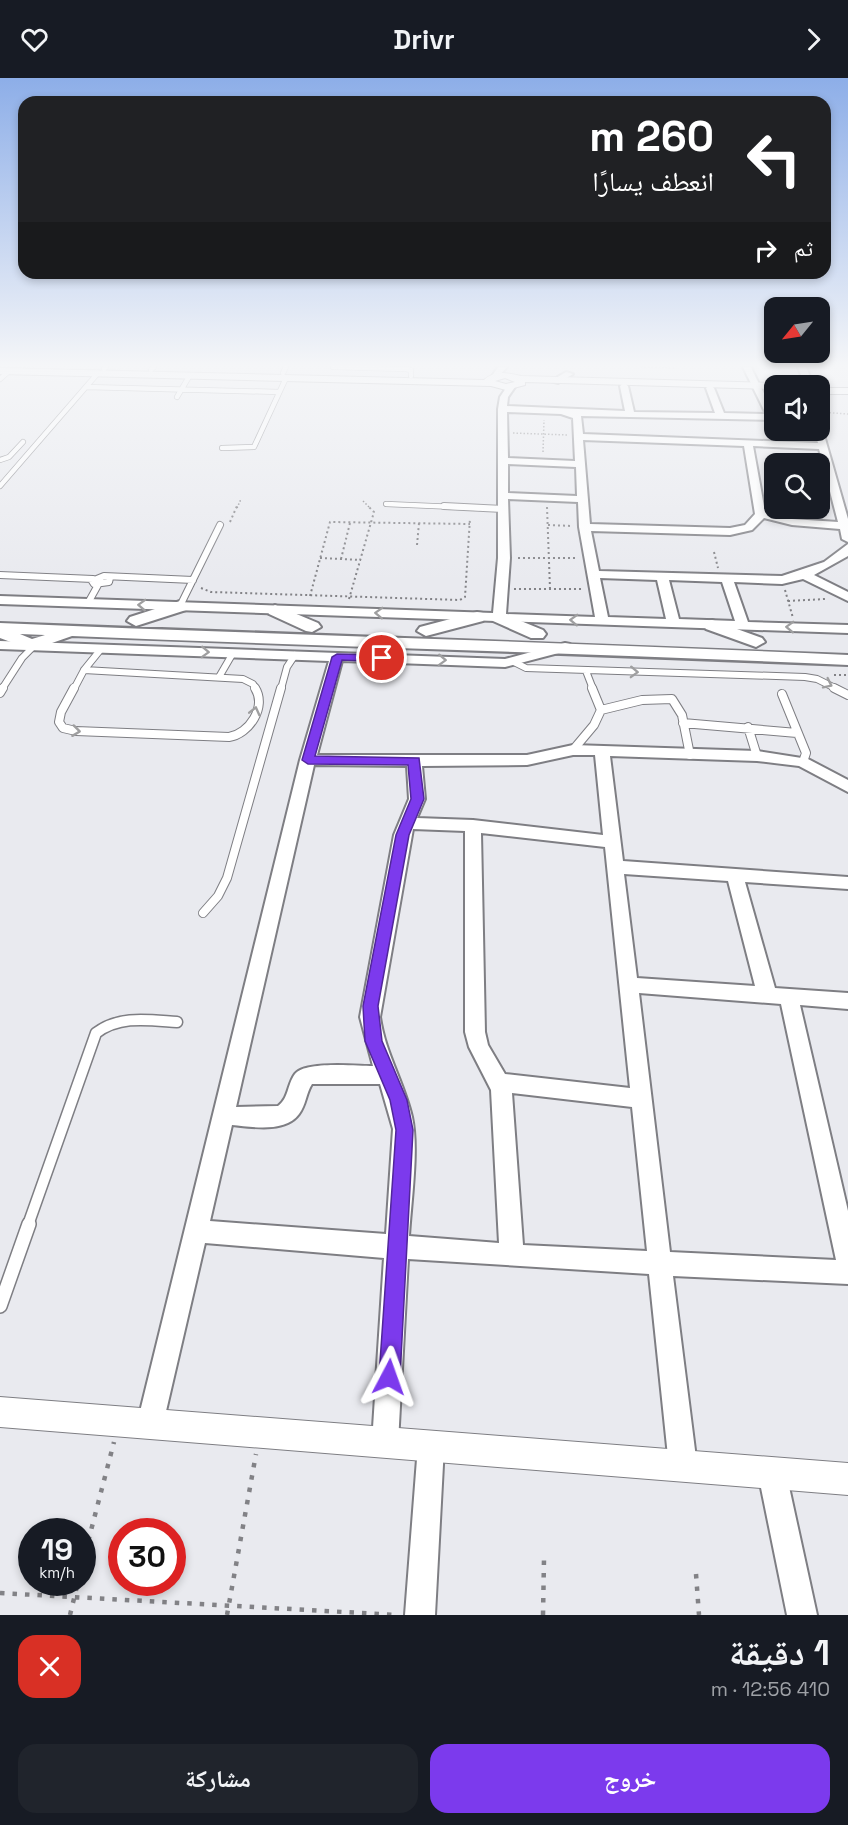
<!DOCTYPE html>
<html lang="ar">
<head>
<meta charset="utf-8">
<style>
  :root { --surface:#171b24; --page:#20242c; --text:#f1f3f6; --muted:#9ea1a6; --accent:#7c3aed }
  body { margin:0; font-family:"Space Grotesk","Noto Naskh Arabic",sans-serif; background:var(--page); color:var(--text); direction:rtl; height:100vh; display:flex; flex-direction:column; font-size:22px; white-space:nowrap }
  * { box-sizing:border-box; margin:0 }
  p { font-size:20px; color:var(--muted) }
  .icon { flex:none; width:33px; height:33px; fill:none; stroke:currentColor; stroke-width:2; stroke-linecap:round; stroke-linejoin:round }
  .map { position:relative; height:1537px; overflow:hidden; direction:ltr }
  .drawer { display:flex; flex-direction:column; background:var(--surface); flex:1 }
  .drawer>* { flex:none }
  .hud { position:absolute; left:18px; top:18px; width:813px; height:183px; border-radius:18px; box-shadow:0 3px 9px #0003; direction:rtl; background:#202124; color:#fff; overflow:hidden }
  .needle { width:39px; rotate:240deg }
  .tools { position:absolute; left:764px; top:219px; display:grid; gap:12px }
  .tools a { display:grid; place-items:center; width:66px; height:66px; border-radius:12px; background:var(--surface); box-shadow:0 3px 9px #0003; font-size:30px }
  .speed { position:absolute; left:18px; top:1440px; display:flex; gap:12px; font-size:30px; font-weight:700; text-align:center }
  .speed>* { display:grid; place-content:center; width:78px; height:78px; border-radius:50%; background:var(--surface); box-shadow:0 3px 9px #0003; line-height:1 }
  .speed small { font-size:15px; font-weight:400 }
  .speed .limit { border:9px solid #d22; background:#fff; color:#111 }
  .pin { position:absolute; display:grid; place-items:center; width:51px; height:51px; color:#fff; margin:-26px; border:3px solid #fff; border-radius:50%; box-shadow:0 2px 6px #0007 }
  .me { position:absolute; width:66px; margin:-33px; rotate:4deg; stroke-linejoin:round; filter:drop-shadow(0 0 4px #0008) }
  .turn { display:flex; align-items:center; gap:21px; height:126px; padding:0 18px; font-size:27px }
  .turn .icon { width:78px; height:78px; stroke-width:2.5 }
  .turn b { display:block; font-size:42px; line-height:51px }
  .then { display:flex; align-items:center; height:57px; padding:0 18px; background:#0003; gap:12px; font-size:22px }
  .round { display:grid; place-items:center; flex:none; width:63px; height:63px; border-radius:18px; background:var(--page) }
  .headline { display:flex; align-items:center; justify-content:space-between; height:102px; padding:0 18px }
  h1 { font-size:36px; font-weight:700; line-height:45px }
  .primary-button { display:flex; gap:12px; margin-top:auto; padding:12px 18px }
  .primary-button a { flex:1; height:69px; border-radius:18px; background:var(--accent); color:#fff; font-size:24px; font-weight:700; line-height:69px; text-align:center }
  .primary-button a+a { background:var(--page); color:var(--text) }
  header { display:flex; justify-content:space-between; align-items:center; height:78px; padding:0 18px; background:var(--surface); font-size:27px; font-weight:700 }
  .map>svg:first-child { display:block }
  .lines { fill:none; stroke-linecap:round; stroke-linejoin:round }
  .service-far4-casing { stroke:#7e7e83; stroke-width:6 }
  .service-far3-casing { stroke:#7e7e83; stroke-width:8 }
  .service-far2-casing { stroke:#7e7e83; stroke-width:10 }
  .service-far1-casing { stroke:#7e7e83; stroke-width:13 }
  .service-casing { stroke:#7e7e83; stroke-width:16 }
  .minor-casing { stroke:#7e7e83; stroke-width:4 }
  .tertiary-casing { stroke:#7e7e83; stroke-width:2 }
  .secondary-casing { stroke:#7e7e83; stroke-width:4 }
  .path-far2 { stroke:#828286; stroke-width:1.5; stroke-dasharray:1.5 2; stroke-linecap:butt }
  .path-far1 { stroke:#828286; stroke-width:2; stroke-dasharray:2 3; stroke-linecap:butt }
  .path { stroke:#828286; stroke-width:4.5; stroke-dasharray:4.5 8; stroke-linecap:butt }
  .service-far4 { stroke:#fff; stroke-width:4.5 }
  .service-far3 { stroke:#fff; stroke-width:6 }
  .service-far2 { stroke:#fff; stroke-width:8 }
  .service-far1 { stroke:#fff; stroke-width:10 }
  .service { stroke:#fff; stroke-width:13 }
  .minor { fill:#fff; fill-rule:evenodd }
  .tertiary { fill:#fff; fill-rule:evenodd }
  .secondary { fill:#fff; fill-rule:evenodd }
  .oneway { stroke:#9f9fa0 }
  .route { fill:#7c3aed; stroke:#51269a; stroke-width:1.5 }
</style>
</head>
<body>
<header><svg class="icon" aria-label="forward" viewBox="0 0 24 24"><path d="M9 5l7 7-7 7"/></svg>Drivr<svg class="icon" aria-label="heart" viewBox="0 0 24 24"><path d="M12 20l-8-8c-3-5 5-10 8-4 3-6 11-1 8 4z"/></svg></header>
<div class="map">
<svg width="848" height="1537" viewBox="0 0 848 1537">
  <rect width="100%" height="100%" fill="#e9eaef"/>
  <g class="lines">
    <g class="service-far4-casing">
      <path id="service-far4" d="M333,289l73,2 5,1v6
        M104,291l2,-2
        M151,292l3,-3
        M283,295l3,-6
        M0,301l9,-8
        M86,309l193,5
        M177,319l13,-22
        M222,370l32,-1 32,-69
        M0,382l9,-3 14,-15
        M0,408l98,-113
        M386,426l93,4"/>
    </g>
    <g class="service-far3-casing">
      <path id="service-far3" d="M444,428l59,3
        M0,497l93,4
        M110,500l-1,4 -15,2 -2,-3 12,-5 89,4
        M88,525l10,-18
        M180,528l40,-81
        M514,584l12,6 279,9 12,2 20,10
        M84,592l159,9 10,5 3,5
        M84,592l17,-21
        M586,593l7,18
        M219,599l14,-24
        M2,611l20,-31 12,-12
        M74,611l10,-19
        M281,611l6,-22 8,-12"/>
    </g>
    <g class="service-far2-casing">
      <path id="service-far2" d="M74,610l-13,24 -2,10 4,6 13,3 153,6c20,-3 38,-30 26,-49
        M834,610l14,7
        M0,615l3,-5
        M782,616l24,59 -3,9
        M601,632l41,-10 30,-1 10,16 8,40
        M683,645l114,10
        M748,649l9,29
        M573,672l21,-25 7,-15 -9,-22
        M203,835l15,-17 9,-18 54,-190"/>
    </g>
    <g class="service-far1-casing">
      <path id="service-far1" d="M28,1147l68,-192c24,-18 52,-13 81,-11"/>
    </g>
    <g class="service-casing">
      <path id="service" d="M0,1228l29,-82"/>
    </g>
    <g class="minor-casing">
      <path id="minor" d="M498,289h9l-11,12h-6z
        M743,289h8c5,13 23,42 23,53l-193,-4 2,18 235,9 -4,-13 8,-2 26,91v23l-6,-3 -2,-10 -48,-4 -28,-7 -12,12 -22,5 -139,-4 8,40 183,5 42,-14 24,-18v12l-34,19 34,17v9l-45,-22 -21,5 -48,-2 14,40 100,3v8l-848,-29v-8l493,17 5,-55v-149l2,-12 8,-12 7,2 -7,10 -1,9 118,5 -5,-25 4,-3 4,3 6,26 81,1 -9,-25 4,-3 4,3 10,25 42,1zM507,334l54,2 12,4 2,43 -67,-3zM583,362l161,6 11,68 -10,11 -15,3 -140,-4zM753,368l66,3 19,73 -46,-3 -27,-7zM508,386l68,3 1,29 -69,-3zM508,421l70,3 1,25 16,90 -89,-3 4,-56zM600,500l57,2 9,39 -58,-2zM669,502l53,2 13,39 -56,-2z
        M798,289h8l8,19h-9z
        M566,294l7,2 -15,9 -7,-2z
        M0,563l505,18 60,-16 5,1v6l-65,17 -163,-6 -25,94h210l46,-10 184,6 51,8 40,21v12l-49,-26 -42,-5 -147,-5 13,105 225,16v12l-103,-7 30,106 73,5v16l-48,-4 48,206v73l-175,-8 24,190 -4,10 -10,4 -10,-4 -4,-10 -20,-192 -241,-15 -10,184 -4,9 -9,4 -9,-4 -4,-9 12,-185 -179,-15 -42,181 -4,9 -9,4 -9,-4 -4,-9 163,-664 29,-99 -329,-12zM573,677h22l8,80 -130,-15 -56,-2 8,-19 -3,-33 105,-1zM314,687l93,1 2,33 -15,36 -34,182 13,49c-17,0 -68,-5 -78,8 -8,11 -6,24 -17,32l-42,1zM413,751l52,2v201l4,15 22,43 8,153 -90,-7c2,-34 10,-87 3,-119 -8,-35 -27,-64 -32,-100zM481,755l124,14 25,241 -125,-14 -17,-29 -3,-13zM624,796l104,7 27,105 -118,-8zM639,915l142,11 55,256 -166,-8zM312,1006h68l13,45 -7,105 -176,-13 22,-96c20,2 53,8 67,-11 7,-9 7,-21 13,-30zM512,1015l120,14 15,144 -124,-6z
        M431,1355l9,4 4,9 -9,169h-30l13,-169 4,-9z
        M772,1381l10,4 4,10 31,142h-30l-29,-142 4,-10z"/>
    </g>
    <g class="tertiary-casing">
      <path id="tertiary" d="M0,290l484,12c11,-10 24,-7 37,-4l253,7 5,3h-5v3l-249,-7v3l-19,5 -15,-4 -491,-12zM505,300l10,4 -9,2 -11,-3z
        M819,310h29v6h-29z
        M0,1319l848,66v32l-848,-68z"/>
    </g>
    <g class="secondary-casing">
      <path id="secondary" d="M180,523l8,5 -2,4 -50,16 -9,-5 3,-4z
        M275,527l43,18 3,4 -9,5 -6,-1 -37,-17 -2,-4z
        M477,534l6,1 3,4 -3,4 -57,15 -9,-5 3,-4z
        M499,534l44,18 3,4 -3,4h-12l-38,-17 -3,-4 3,-4z
        M712,542l50,18 3,4 -9,5 -50,-18 -3,-4 3,-4z
        M0,545c283,12 565,19 848,32v10c-259,-12 -517,-18 -776,-29l-40,14 -32,-12zM20,556l25,1 -13,4z"/>
    </g>
    <path class="path-far2" d="M641,289l34,1
      M819,334l29,2
      M513,355l54,2
      M543,374l1,-32
      M363,423l7,7
      M237,430l4,-9"/>
    <path class="path-far1" d="M547,429l3,82
      M230,444l7,-16
      M548,447l25,1
      M417,467l2,-22
      M714,474l4,16
      M320,480l41,2
      M518,480h59
      M341,481l9,-36
      M201,510l10,4 249,8 5,-3 5,-79
      M514,511h68
      M785,512l8,28
      M310,518l20,-74 140,2
      M349,521l25,-87 -6,-6
      M788,523l37,-2
      M834,597h14"/>
    <path class="path" d="M82,1487l32,-123
      M696,1496l3,41
      M0,1515l398,22
      M70,1537l8,-33
      M227,1537l29,-161
      M543,1537l1,-56"/>
    <use href="#service-far4" class="service-far4"/>
    <use href="#service-far3" class="service-far3"/>
    <use href="#service-far2" class="service-far2"/>
    <use href="#service-far1" class="service-far1"/>
    <use href="#service" class="service"/>
    <use href="#minor" class="minor"/>
    <use href="#tertiary" class="tertiary"/>
    <use href="#secondary" class="secondary"/>
  </g>
  <defs><path id="oneway-chevron" d="M-2-3.5L2.5 0L-2 3.5" fill="none" stroke-width="1.6" stroke-linecap="round" stroke-linejoin="round" transform="scale(1.5)"/></defs>
  <g class="oneway">
    <use href="#oneway-chevron" transform="translate(142 527) rotate(-178)"/>
    <use href="#oneway-chevron" transform="translate(379 535) rotate(-178)"/>
    <use href="#oneway-chevron" transform="translate(574 542) rotate(-178)"/>
    <use href="#oneway-chevron" transform="translate(790 549) rotate(-178)"/>
    <use href="#oneway-chevron" transform="translate(205 574) rotate(2)"/>
    <use href="#oneway-chevron" transform="translate(442 582) rotate(2)"/>
    <use href="#oneway-chevron" transform="translate(634 594) rotate(2)"/>
    <use href="#oneway-chevron" transform="translate(828 606) rotate(26)"/>
    <use href="#oneway-chevron" transform="translate(255 633) rotate(-76)"/>
    <use href="#oneway-chevron" transform="translate(76 653) rotate(7)"/>
  </g>
  <linearGradient id="sky" x2="0" y2="1"><stop stop-color="#8daee8"/><stop offset="0.57" stop-color="#f5f6f8"/><stop offset="1" stop-color="#f5f6f8" stop-opacity="0"/></linearGradient>
  <rect width="848" height="504" fill="url(#sky)"/>
  <path class="route" d="M337,576l45,1 6,3 -6,4 -40,-2 -27,96 104,2 5,41 -15,36 -31,171 4,35 25,59 6,30 -13,247 -3,8 -8,3 -7,-3 -3,-8 17,-247 -6,-30 -25,-59 -2,-35 33,-171 15,-36 -3,-34 -100,-1 -6,-4 30,-103z"/>
</svg>
<div class="tools">
<a><svg class="needle" viewBox="-14 -14 28 28"><path d="M0-13l5 13h-10z" fill="#e53935"/><path d="M0 13l5-13h-10z" fill="#9ea1a6"/></svg></a>
<a><svg class="icon" aria-label="sound" viewBox="0 0 24 24"><path d="M4 9h4l5-4v14l-5-4H4zM17 9q2 3 0 6"/></svg></a>
<a><svg class="icon" aria-label="search" viewBox="0 0 24 24"><circle cx="10" cy="10" r="6"/><path d="M15 15l6 6"/></svg></a>
</div>
<div class="speed"><div>19<small>km/h</small></div><div class="limit">30</div></div>
<div class="pin" style="left:382px;top:580px;background:#d93025"><svg class="icon" aria-label="arrive" viewBox="0 0 24 24"><path d="M6 21V4h12l-3 4 3 4H6"/></svg></div>
<svg class="me" style="left:389px;top:1299px" viewBox="-20 -20 40 40"><path d="M0-17L14 15 0 8-14 15z" fill="#7c3aed" stroke="#fff" stroke-width="4"/></svg>
<div class="hud">
<div class="turn"><svg class="icon" aria-label="left" viewBox="0 0 24 24"><path d="M17 20v-9H6M10 6l-5 5 5 5"/></svg><div><b>260 m</b>انعطف يسارًا</div></div>
<div class="then">ثم<svg class="icon" aria-label="right" viewBox="0 0 24 24"><path d="M7 20v-9h11M14 6l5 5-5 5"/></svg></div>
</div>
</div>
<section class="drawer">
<div class="headline"><div><h1>1 دقيقة</h1><p>410 m · 12:56</p></div><a class="round" style="background:#d93025;color:#fff"><svg class="icon" aria-label="close" viewBox="0 0 24 24"><path d="M6 6l12 12M18 6L6 18"/></svg></a></div>
<div class="primary-button"><a>خروج</a><a>مشاركة</a></div>
</section>
</body>
</html>
